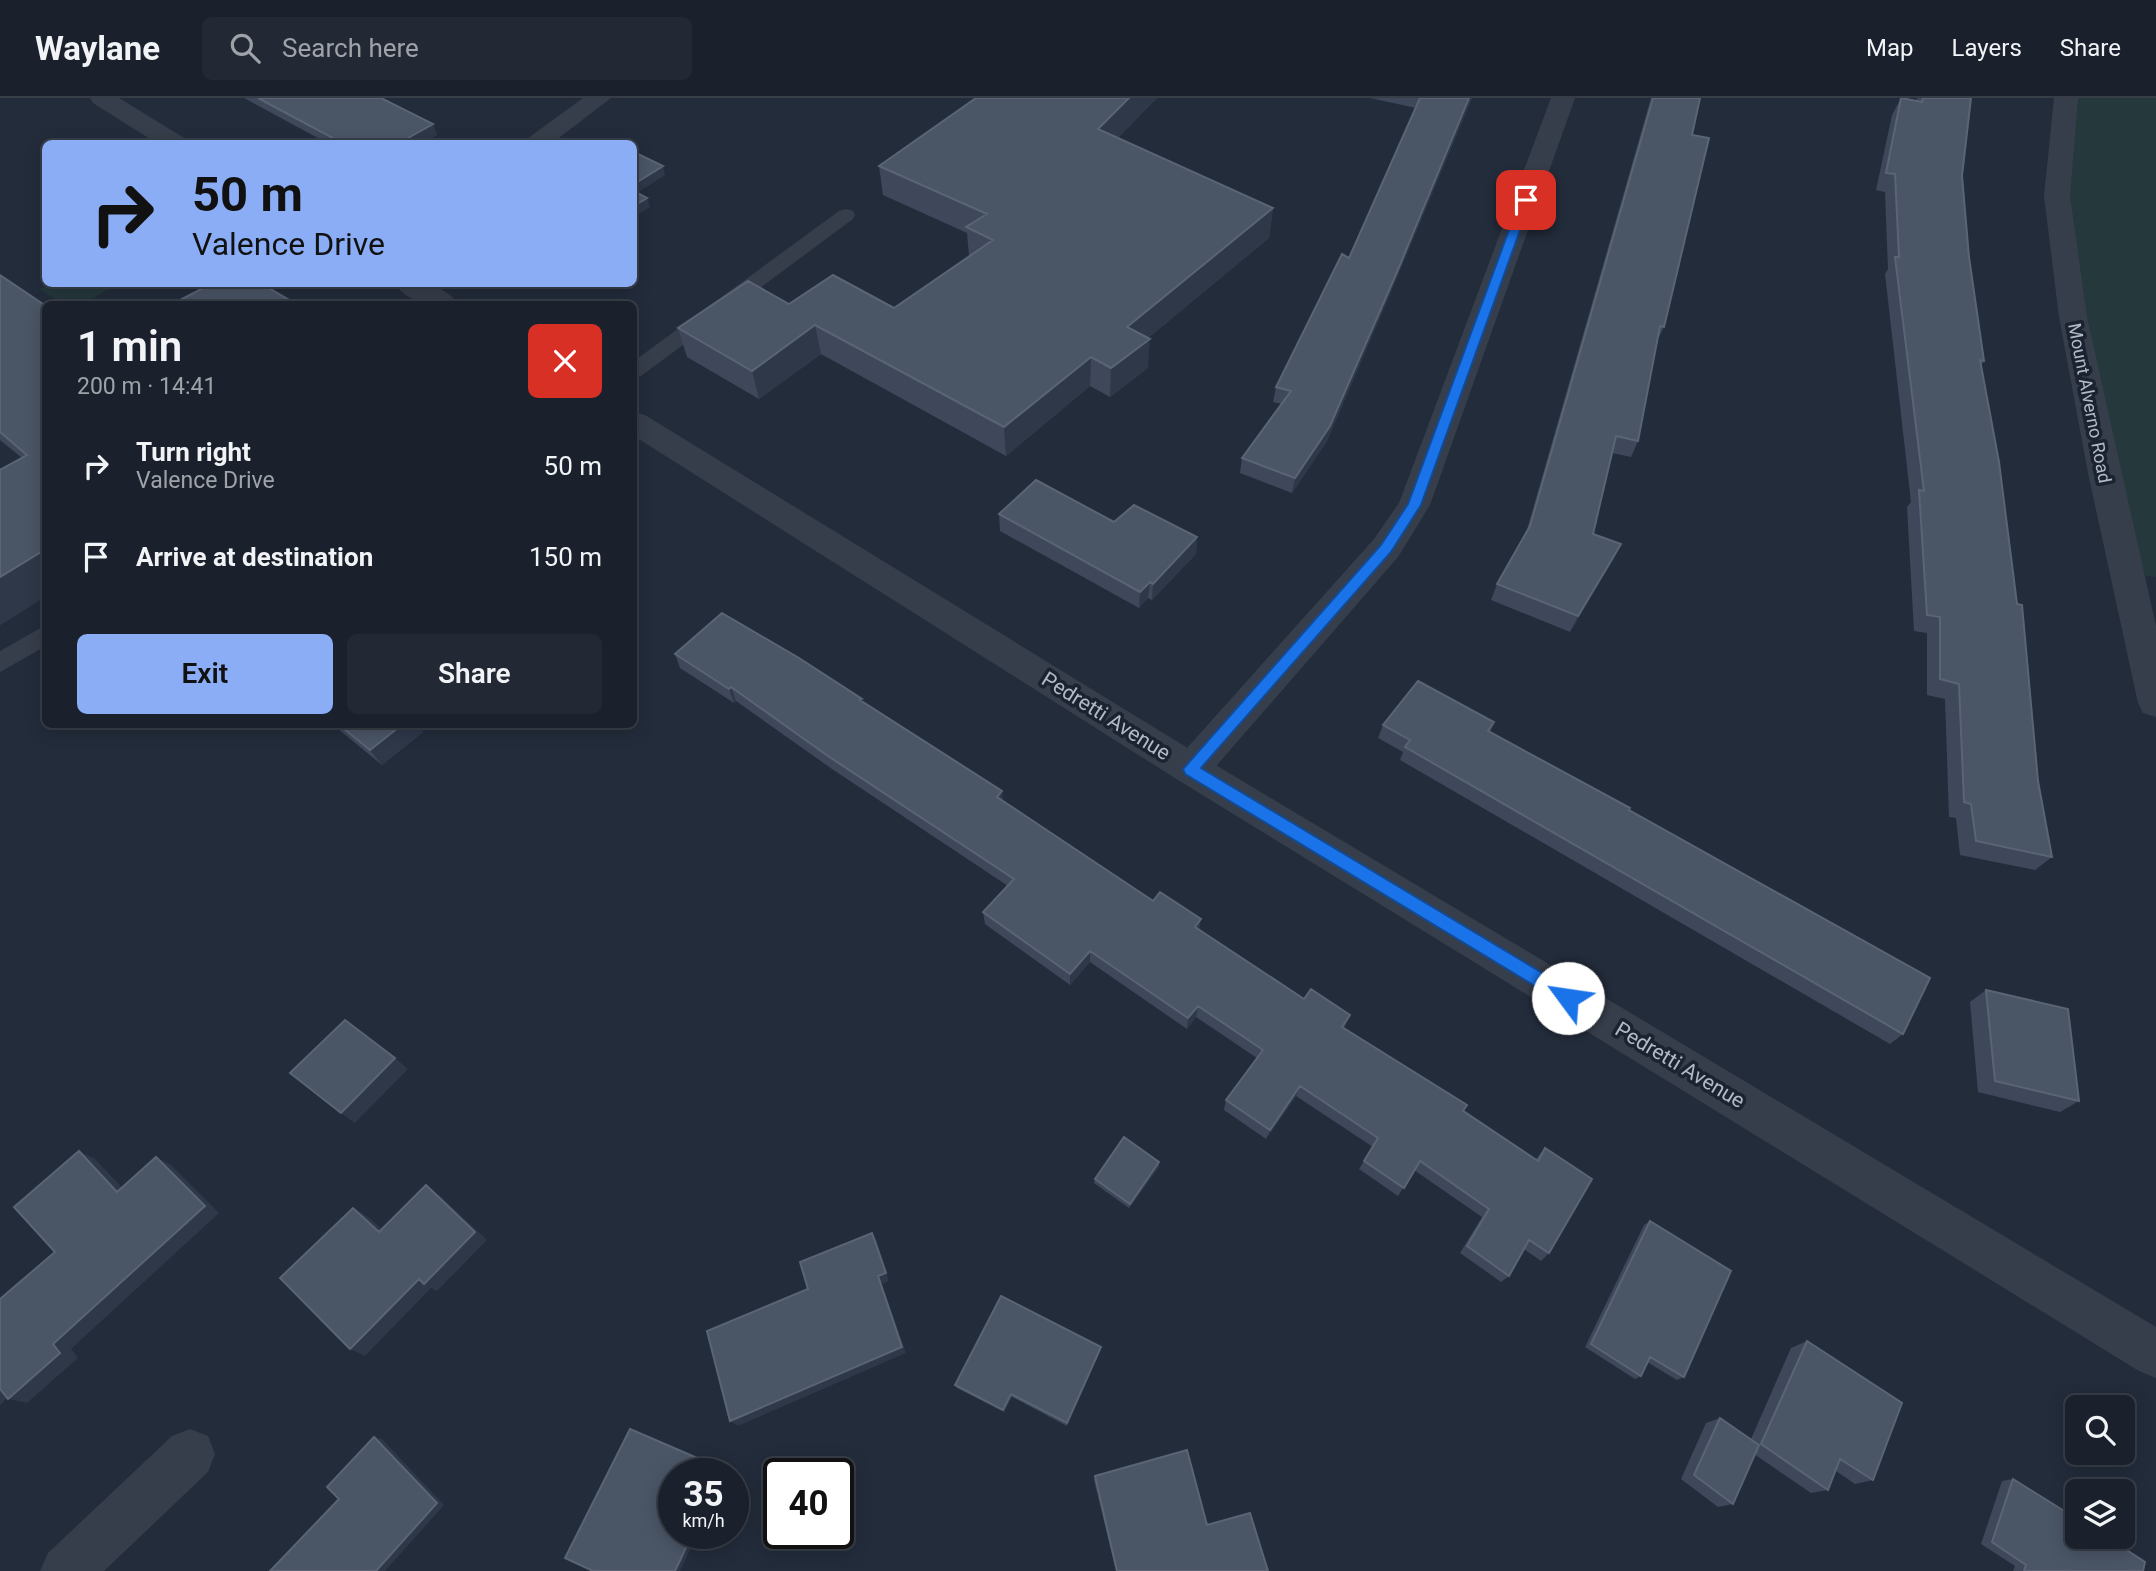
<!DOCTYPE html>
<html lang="en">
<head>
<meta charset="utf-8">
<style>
  :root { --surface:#1a212c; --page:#232934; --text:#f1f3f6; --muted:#9fa3a9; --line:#383e48; --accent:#8aadf5 }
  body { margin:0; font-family:Roboto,sans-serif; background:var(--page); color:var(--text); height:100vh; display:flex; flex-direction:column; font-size:26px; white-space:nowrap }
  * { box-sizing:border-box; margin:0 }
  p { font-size:23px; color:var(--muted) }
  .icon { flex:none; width:38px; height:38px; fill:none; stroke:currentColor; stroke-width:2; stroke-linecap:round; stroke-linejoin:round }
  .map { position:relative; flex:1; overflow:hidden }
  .drawer { position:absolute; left:42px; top:203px; width:595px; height:427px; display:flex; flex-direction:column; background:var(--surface); border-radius:10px; box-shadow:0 4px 18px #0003,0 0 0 2px var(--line) }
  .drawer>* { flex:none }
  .guide { position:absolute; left:42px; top:42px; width:595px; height:147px; border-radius:10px; box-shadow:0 4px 18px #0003,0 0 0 2px var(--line); background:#8aadf5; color:#111; overflow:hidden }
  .fabs { position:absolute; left:2065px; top:1297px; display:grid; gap:14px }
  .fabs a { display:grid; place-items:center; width:70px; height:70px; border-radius:10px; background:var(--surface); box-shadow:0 4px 18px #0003,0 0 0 2px var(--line); font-size:35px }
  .speed { position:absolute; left:658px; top:1360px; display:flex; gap:14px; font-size:35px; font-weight:700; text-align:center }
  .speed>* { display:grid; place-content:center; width:91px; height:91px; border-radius:50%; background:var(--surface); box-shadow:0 4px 18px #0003,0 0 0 2px var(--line); line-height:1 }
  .speed small { font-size:18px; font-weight:400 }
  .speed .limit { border:4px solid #111; border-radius:10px; background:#fff; color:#111 }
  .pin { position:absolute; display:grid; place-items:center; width:60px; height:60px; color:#fff; margin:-30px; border-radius:14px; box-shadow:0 4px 10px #0006 }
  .me { position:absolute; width:77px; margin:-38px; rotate:301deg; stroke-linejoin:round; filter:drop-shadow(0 0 5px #0008) }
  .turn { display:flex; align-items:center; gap:24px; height:147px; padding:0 35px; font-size:32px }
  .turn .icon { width:91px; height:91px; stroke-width:2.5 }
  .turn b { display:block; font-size:49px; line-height:60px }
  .round { display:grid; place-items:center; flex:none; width:74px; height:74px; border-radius:10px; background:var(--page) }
  .overview { display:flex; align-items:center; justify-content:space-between; height:119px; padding:0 35px }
  h1 { font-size:42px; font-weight:600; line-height:52px }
  .button { display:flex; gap:14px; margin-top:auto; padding:14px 35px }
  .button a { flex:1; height:80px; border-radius:10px; background:var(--accent); color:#111; font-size:28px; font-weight:600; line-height:80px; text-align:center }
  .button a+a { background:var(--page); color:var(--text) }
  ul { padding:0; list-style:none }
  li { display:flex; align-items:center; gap:21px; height:91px; padding:0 35px }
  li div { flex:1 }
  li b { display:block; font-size:26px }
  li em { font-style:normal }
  header { display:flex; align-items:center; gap:42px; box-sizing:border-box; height:98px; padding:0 35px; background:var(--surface); border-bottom:2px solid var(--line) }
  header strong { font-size:33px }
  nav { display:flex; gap:38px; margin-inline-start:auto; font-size:24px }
  .search { width:490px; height:63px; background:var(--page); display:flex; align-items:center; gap:18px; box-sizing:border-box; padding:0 24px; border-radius:10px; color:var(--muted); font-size:26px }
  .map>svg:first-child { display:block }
  .green { fill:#25383c }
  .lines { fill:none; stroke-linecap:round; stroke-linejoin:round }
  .service { fill:#373e4b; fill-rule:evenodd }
  .minor { fill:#373e4b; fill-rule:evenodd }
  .tertiary { fill:#373e4b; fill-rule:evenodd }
  .wall { fill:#3e485a }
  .shaded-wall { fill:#2e3849 }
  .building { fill:#4a5566; stroke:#5a6475; stroke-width:2 }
  .route { fill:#1a73e8; stroke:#114b97; stroke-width:2 }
  .labels { text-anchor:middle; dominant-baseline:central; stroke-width:7; stroke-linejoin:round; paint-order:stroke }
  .far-street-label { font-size:18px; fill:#b2b9c7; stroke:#1c2330 }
  .street-label { font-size:21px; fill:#b2b9c7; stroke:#1c2330 }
</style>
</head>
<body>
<header>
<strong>Waylane</strong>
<div class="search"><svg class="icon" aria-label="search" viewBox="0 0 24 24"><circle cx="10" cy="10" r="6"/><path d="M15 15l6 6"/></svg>Search here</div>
<nav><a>Map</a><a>Layers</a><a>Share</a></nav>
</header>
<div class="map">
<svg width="2156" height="1473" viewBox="0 0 2156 1473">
  <rect width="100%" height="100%" fill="#232c3b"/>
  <path class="green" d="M2066,0h90v479l-30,-4 -53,-256z
    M50,186h68c-37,19 -41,32 -78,5z"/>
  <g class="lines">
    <path class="service" d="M846,111l7,2 2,4 -2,4 -212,157 -7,2v-17l205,-150z
      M46,527v21l-46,26v-21z"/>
    <path class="minor" d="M583,0h28l-60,46h-31z
      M1551,0h24l-145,407 -32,52 -194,223 -13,4 -13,-4 -6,-11 6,-11 196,-219 25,-36z
      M190,1331l18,7 7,18 -7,18 -104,99h-64l8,-18 124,-117z"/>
    <path class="tertiary" d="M90,0h29l67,41 4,5h-32l-65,-41z
      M2054,0h24l-8,98 17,121 69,309v91l-13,-4 -5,-10 -50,-230 -29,-156 -15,-121z
      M395,186c22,-2 49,-1 63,20 -22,2 -49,1 -63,-20z
      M634,314l11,3 559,343 952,569v51l-17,-7 -961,-591 -544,-344z"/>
  </g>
  <path class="wall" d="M244,0h137l52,26 4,11 -16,9h-92z
    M1157,0l-39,40 155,70 -4,30 -121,100v30l-38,29 -20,-11 -84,70 -185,-102 -62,45 -72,-42 -9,-29 111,-24 105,4 75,-52 -2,-23 -84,-38 -4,-29z
    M1370,0h102l-79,189 -66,154 -35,52 -52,-20 2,-15 40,-54 -9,-2 3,-15 73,-129 67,-150z
    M1651,0h49l-8,37 -28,192 -7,14 -19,100 -7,16 -19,-4 -19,81 28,10 -8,16 -43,72 -79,-32 6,-16 29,-51z
    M1901,0l15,3 1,-3h54l-9,78 7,81 15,104 -3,5 57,415 14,76 -17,13 -75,-15 -4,-37 -7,-1 -4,-118 -18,-4v-62l-13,-2 -7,-124 4,-5 -26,-228 3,-5 -3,-77 -9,-2 16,-75z
    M0,177l46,31v290l-46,29 22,-167 -22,-18z
    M999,416l115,8 83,15 -1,17 -44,46 -4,-2 -9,10 -139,-77z
    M675,556l187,48 141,99 301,198 46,16 -6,13 192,131 9,-11 4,105 -8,8 -17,-12 -15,27 -8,6 -41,-29 22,-36 -68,-47 -16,26 -39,-27 14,-22 -77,-51 -30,43 -42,-29 2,-10 31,-42 -61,-41 -9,12 -97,-67 -20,23 -85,-61 -2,-12 25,-26 -176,-117 -96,-68 -2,2 -54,-35z
    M1494,624l-4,10 139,78 274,224 -13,10 -490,-284 3,-8 -25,-14 5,-13z
    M332,626h85l6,8 -41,33z
    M1986,892l93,111 -19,11 -82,-20 -8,-90z
    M1159,1064v5l-30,41 -35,-25 1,-4z
    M1650,1123l34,156 -7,3 -30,-18 -6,14 -6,3 -50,-32 59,-122z
    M1807,1243l66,139 -18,4 -19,-13 -8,19 -17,3 -57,-39 -21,50 -15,3 -37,-28 25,-56 14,-5 31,21 40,-91z
    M1100,1253l-33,75 -55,-29 -8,15 -47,-24 -2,-3z
    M1095,1378l112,49 61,46h-152l-22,-91z
    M2013,1381l130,92h-130l2,-5 -34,-22 21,-63z"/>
  <path class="shaded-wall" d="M1129,0h28l-60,61 1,-30z
    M1469,0h3l-79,189 -66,154 -35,52 3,-15z
    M433,26l4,11 -16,9h-24z
    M663,68l2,9 -31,20v-11z
    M647,100l3,9 -16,10v-11z
    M1273,110l-4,30 -143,118 1,-29z
    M815,227l6,29 -62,45 -7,-28z
    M1150,241l-2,29 -38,29 1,-29z
    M1091,259l-1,29 -84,70 -2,-29z
    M1197,439l-1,17 -44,46 1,-16z
    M1621,446l-8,16 -43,72 8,-16z
    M46,451v47l-46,29v-48z
    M1150,484l-2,16 -9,10 1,-16z
    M731,589l5,14 -2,2 -5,-14z
    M403,626h14l6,8 -41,33 -12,-15z
    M1002,693l2,13 -7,-7z
    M1201,821l-2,12 -4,-4z
    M1090,853v11l-20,23v-11z
    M1198,908l-2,11 -9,12 1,-11z
    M395,960l13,11 -53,54 -14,-10z
    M1300,988l-4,10 -30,43 4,-9z
    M79,1053l16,8 38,40 -16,-7z
    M156,1059l15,8 48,48 -148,136 7,9 -51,45 -19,-4z
    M1159,1064v5l-30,41 1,-4z
    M426,1087l13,10 48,45 -50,51 -6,-3 -66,68 -15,-7z
    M353,1110l15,9 26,23 -15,-8z
    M872,1135l5,8 12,40 -7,3 24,69 -168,73 -8,-5 148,-145z
    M1101,1249l-1,4 -33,75v-3z
    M0,1288l16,4 -16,15z
    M1011,1296l1,3 -8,15 -1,-2z
    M374,1339l8,2 62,66 -59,66h-9z
    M693,1435h5l-18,38h-5z"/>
  <path class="building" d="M258,0h123l52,26 -36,20h-53z
    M976,0h153l-31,31 175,79 -146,119 23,12 -39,29 -20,-11 -87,70 -189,-102 -63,46 -74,-43 70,-47 41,23 44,-29 61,33 99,-68 -27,-13 21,-13 -108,-48z
    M1420,0h49l-72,174 -67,154 -35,52 -53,-20 49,-67 -15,-4 66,-133 7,4z
    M1653,0h47l-8,37 17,3 -45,189 -4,-1 -22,115 -22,-5 -23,98 28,10 -43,72 -81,-32 33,-58z
    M1901,0l21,4 1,-4h48l-9,78 7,81 15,104 -4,-1 19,102 18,142 5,1 16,176 14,76 -76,-16 -5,-37 -7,-2 -5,-118 -19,-5v-62l-13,-2 -8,-125 5,1 -29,-234h4l-4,-83 -9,-1z
    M634,54l29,14 -29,18z
    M634,93l13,7 -13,8z
    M0,177l46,31v243l-46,28v-107l27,-15 -27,-23z
    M211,186h51l34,20h-107l-7,-5z
    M1036,382l78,42 20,-17 63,32 -44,47 -3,-2 -10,10 -141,-78z
    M722,515l77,45 63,41 -2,1 142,91 -5,6 156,104 7,-9 41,27 -6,8 109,72 7,-10 39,26 -8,12 125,78 -4,6 75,50 7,-13 47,31 -43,74 -20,-13 -20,36 -42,-30 22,-37 -69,-48 -16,27 -40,-27 14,-23 -78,-52 -30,44 -44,-30 37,-50 -65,-44 -10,12 -98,-67 -20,23 -87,-62 31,-33 -186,-123 -97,-69 -2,2 -54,-35z
    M1418,583l76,41 -6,9 142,77 -1,2 301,168 -27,56 -498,-287 5,-7 -27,-15z
    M338,626h65l-33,26z
    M1986,892l82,19 11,92 -84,-20z
    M345,922l50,38 -54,55 -51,-40z
    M1124,1039l35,25 -29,42 -35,-25z
    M79,1053l38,41 39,-35 49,49 -152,138 7,9 -52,46 -8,-10v-90l55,-47 -41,-45z
    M426,1087l49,47 -51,52 -5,-5 -69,70 -70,-71 73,-70 26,24z
    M1650,1123l81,50 -47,106 -34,-20 -9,19 -50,-32z
    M872,1135l14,40 -8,3 24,71 -172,74 -23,-90 101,-42 -8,-27z
    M1001,1198l100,51 -34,76 -56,-29 -8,16 -48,-25z
    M1807,1243l95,62 -29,77 -33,-21 -12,31 -67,-46z
    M1720,1320l39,27 -26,59 -39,-29z
    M630,1331l93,40 -2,5h-47v59h19l-18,38h-82l-28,-13z
    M374,1339l63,66 -61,68h-106l69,-72 -12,-12z
    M1187,1352l20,75 43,-12 18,58h-151l-22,-95z
    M2013,1381l64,40v17h28l40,26 -2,9h-119l2,-6 -34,-23z"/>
  <path class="route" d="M1526,98l5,4 -110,305 -30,47 -190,216 373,224 3,6 -3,5 -6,3 -383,-232 -2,-5 198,-224 27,-41 112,-304z"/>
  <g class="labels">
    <g class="far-street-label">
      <text transform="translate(2090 305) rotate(79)">Mount Alverno Road</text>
    </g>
    <g class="street-label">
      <text transform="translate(1106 618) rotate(32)">Pedretti Avenue</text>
      <text transform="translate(1680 967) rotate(31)">Pedretti Avenue</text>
    </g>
  </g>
</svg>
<div class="fabs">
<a><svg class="icon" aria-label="search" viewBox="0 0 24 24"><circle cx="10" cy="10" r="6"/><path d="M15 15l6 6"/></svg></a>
<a><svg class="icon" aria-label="layers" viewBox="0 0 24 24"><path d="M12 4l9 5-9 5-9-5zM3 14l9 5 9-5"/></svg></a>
</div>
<div class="speed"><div>35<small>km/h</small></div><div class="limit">40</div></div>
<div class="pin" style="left:1526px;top:102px;background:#d93025"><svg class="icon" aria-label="arrive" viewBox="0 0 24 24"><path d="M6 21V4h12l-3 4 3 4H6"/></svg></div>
<svg class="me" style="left:1568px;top:900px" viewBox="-20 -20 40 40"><circle r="19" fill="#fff"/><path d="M0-13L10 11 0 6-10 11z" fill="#1a73e8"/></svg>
<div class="guide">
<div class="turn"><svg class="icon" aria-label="right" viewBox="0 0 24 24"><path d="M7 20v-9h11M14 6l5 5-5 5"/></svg><div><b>50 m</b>Valence Drive</div></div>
</div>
<section class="drawer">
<div class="overview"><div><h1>1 min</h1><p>200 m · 14:41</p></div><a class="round" style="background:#d93025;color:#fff"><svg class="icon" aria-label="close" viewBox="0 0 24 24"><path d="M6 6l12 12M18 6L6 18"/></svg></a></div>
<ul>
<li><svg class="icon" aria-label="right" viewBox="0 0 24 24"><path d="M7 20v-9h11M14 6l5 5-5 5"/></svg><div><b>Turn right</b><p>Valence Drive</p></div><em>50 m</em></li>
<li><svg class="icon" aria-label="arrive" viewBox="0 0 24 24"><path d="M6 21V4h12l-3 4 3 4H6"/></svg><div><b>Arrive at destination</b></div><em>150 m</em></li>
</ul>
<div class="button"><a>Exit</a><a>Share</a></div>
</section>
</div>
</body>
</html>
